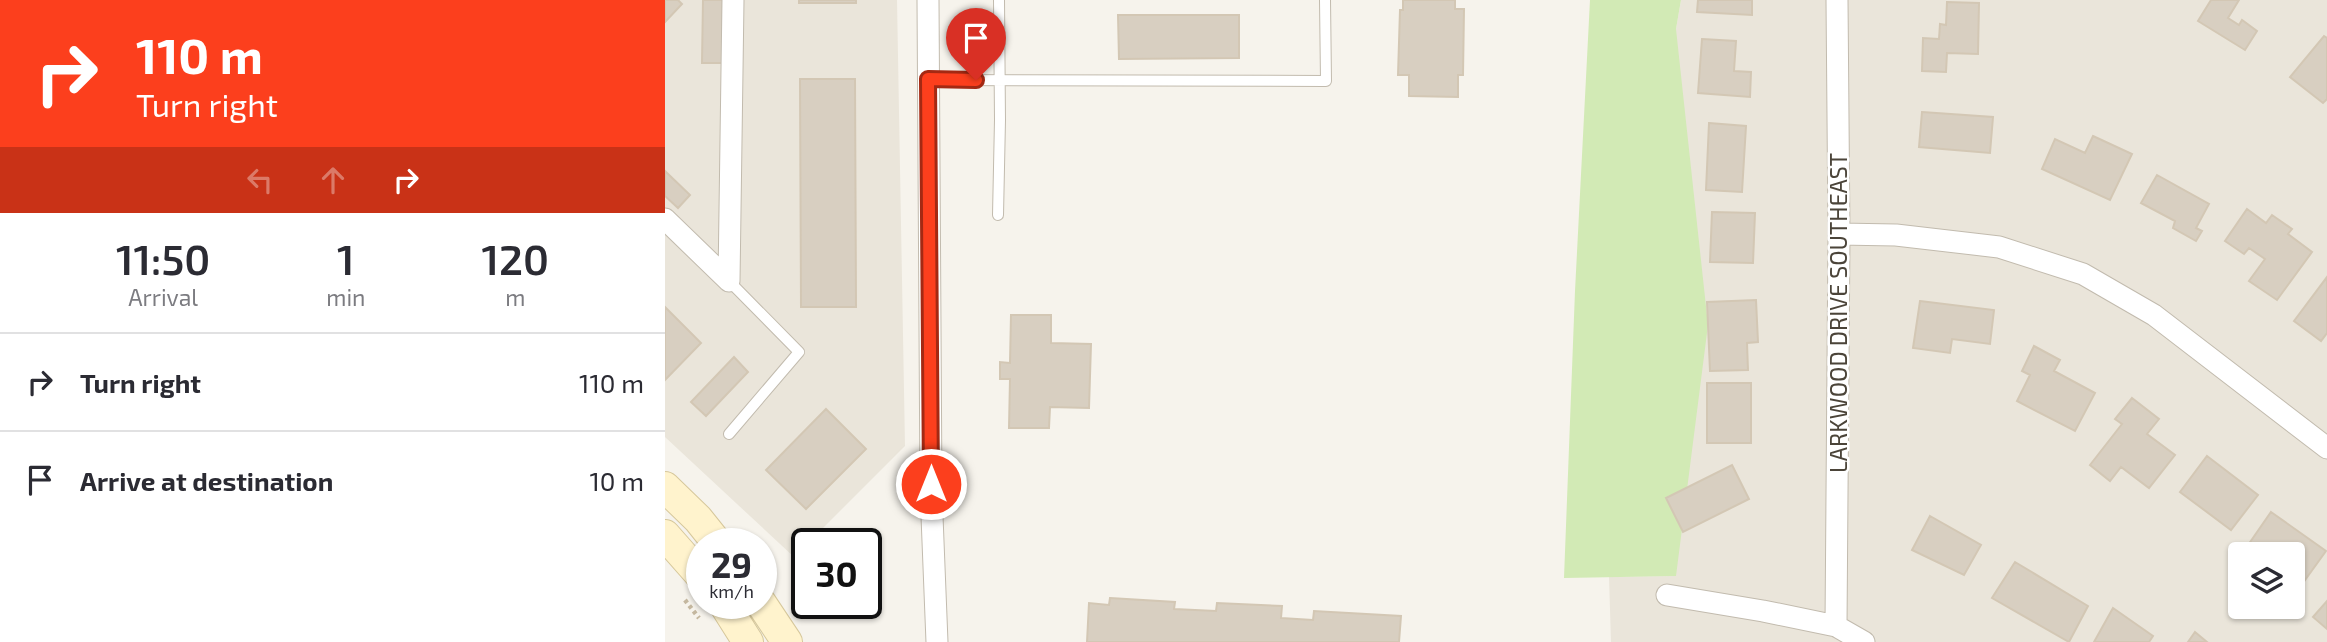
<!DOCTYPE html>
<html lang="en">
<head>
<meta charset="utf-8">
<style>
  :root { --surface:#fff; --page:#f2f2f3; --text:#2b2b33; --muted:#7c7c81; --line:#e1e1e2 }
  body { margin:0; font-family:"Exo 2",sans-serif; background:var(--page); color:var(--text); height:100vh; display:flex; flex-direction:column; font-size:26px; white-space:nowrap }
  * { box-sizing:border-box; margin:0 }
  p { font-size:23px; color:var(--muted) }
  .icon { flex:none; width:38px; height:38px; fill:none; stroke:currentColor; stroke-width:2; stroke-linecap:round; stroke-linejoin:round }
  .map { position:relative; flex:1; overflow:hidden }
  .details { display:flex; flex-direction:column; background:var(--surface); width:665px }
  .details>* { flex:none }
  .top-card { background:#fc3f1d; color:#fff; overflow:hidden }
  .buttons { position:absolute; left:1563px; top:542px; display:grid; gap:14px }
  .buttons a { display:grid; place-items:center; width:77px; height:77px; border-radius:7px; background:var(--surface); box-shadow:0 2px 5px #0004; font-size:35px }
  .speed { position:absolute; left:21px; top:528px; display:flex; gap:14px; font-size:35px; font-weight:700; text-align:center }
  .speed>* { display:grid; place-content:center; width:91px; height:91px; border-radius:50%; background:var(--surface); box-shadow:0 2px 5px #0004; line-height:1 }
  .speed small { font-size:18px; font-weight:400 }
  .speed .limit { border:4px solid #111; border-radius:10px; background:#fff; color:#111 }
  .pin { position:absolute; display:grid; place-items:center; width:60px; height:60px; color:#fff; margin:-72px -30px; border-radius:50% 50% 50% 0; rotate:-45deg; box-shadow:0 0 7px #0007 }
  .pin .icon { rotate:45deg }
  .me { position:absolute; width:77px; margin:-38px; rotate:0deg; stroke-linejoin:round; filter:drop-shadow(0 0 5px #0008) }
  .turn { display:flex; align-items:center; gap:24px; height:147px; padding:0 21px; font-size:32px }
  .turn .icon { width:91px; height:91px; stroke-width:2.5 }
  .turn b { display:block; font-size:49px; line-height:60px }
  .lanes { display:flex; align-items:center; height:66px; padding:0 21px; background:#0003; justify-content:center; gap:35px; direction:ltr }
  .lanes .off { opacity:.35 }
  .eta { display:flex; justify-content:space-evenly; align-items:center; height:119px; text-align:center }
  .eta b { font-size:42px; font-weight:600; line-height:49px }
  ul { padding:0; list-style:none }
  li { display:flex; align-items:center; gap:21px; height:98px; padding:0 21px; border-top:2px solid var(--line) }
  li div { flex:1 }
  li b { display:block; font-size:26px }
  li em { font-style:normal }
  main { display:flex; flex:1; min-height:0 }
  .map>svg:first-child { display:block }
  .residential { fill:#eae5da; fill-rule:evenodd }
  .green { fill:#d2eab5 }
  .building { fill:#d8cfc1; stroke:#d3c7b4; stroke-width:2 }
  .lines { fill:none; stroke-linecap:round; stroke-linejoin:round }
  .lane-casing { stroke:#c2bbae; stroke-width:12 }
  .street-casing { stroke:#c2bbae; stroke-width:23 }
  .secondary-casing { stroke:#d6c79b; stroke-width:32 }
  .path { stroke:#c4b79f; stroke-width:4.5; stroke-dasharray:3.5 3.5; stroke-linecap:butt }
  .lane { stroke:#fff; stroke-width:10 }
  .street { stroke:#fff; stroke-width:21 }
  .secondary { stroke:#fff3cd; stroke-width:30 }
  .route-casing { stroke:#a42913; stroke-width:18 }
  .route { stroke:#fc3f1d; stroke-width:12 }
  .labels { text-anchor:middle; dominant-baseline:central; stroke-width:5; stroke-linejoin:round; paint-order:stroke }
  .street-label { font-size:23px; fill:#4b4439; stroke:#fff }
</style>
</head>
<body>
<main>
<section class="details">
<div class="top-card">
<div class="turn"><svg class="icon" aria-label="right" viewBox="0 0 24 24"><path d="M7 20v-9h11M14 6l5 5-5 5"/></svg><div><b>110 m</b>Turn right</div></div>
<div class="lanes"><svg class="icon off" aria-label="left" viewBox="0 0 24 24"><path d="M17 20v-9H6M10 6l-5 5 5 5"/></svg><svg class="icon off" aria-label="ahead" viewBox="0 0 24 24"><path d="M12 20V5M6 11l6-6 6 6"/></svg><svg class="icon" aria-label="right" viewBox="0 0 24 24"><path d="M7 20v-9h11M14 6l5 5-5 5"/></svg></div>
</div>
<div class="eta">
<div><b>11:50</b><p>Arrival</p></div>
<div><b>1</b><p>min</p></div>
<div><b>120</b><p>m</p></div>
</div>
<ul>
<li><svg class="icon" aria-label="right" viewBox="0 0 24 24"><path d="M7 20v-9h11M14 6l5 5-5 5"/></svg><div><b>Turn right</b></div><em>110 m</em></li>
<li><svg class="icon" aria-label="arrive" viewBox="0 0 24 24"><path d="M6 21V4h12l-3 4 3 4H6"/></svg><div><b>Arrive at destination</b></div><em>10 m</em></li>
</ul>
</section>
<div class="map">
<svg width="1662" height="642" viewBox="0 0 1662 642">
  <rect width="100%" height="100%" fill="#f6f3ec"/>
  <path class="residential" d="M0,0h232l8,446 -111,111 -129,-120z
    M1016,0h646v642h-716l-2,-65 67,-1v-547zM1575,555h53v52h-53z"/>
  <path class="green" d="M925,0h91l-5,29 32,296 -32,251 -112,2 11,-287z"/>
  <path class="building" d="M0,0h13l4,4 -17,18z
    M38,0h22l-1,63h-22z
    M134,0h57v3h-57z
    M738,0h52v9h9l-1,66h-5v22l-49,-1v-21h-11l2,-65h3z
    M1033,0h54v15l-55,-3z
    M1546,0h28l-11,18 11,7 3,-5 15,11 -12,19 -47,-29z
    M1282,2l32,1 -1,51 -31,-1 -1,19 -24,-1 1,-33 16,1 1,-15 6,1z
    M453,15h121v43l-120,1z
    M1659,36l3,2v61l-4,4 -33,-26z
    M1037,39l34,2 -2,30 17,1 -1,25 -52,-4z
    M135,79h55l1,228h-55z
    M1257,112l71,5 -3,36 -71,-6z
    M1044,123l37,3 -4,66 -36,-2z
    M1428,136l39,18 -22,46 -68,-31 13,-30 30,14z
    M0,171l25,24 -12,13 -13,-12z
    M1492,175l52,29 -13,24 6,3 -6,10 -23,-13 2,-7 -34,-18z
    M1582,209l19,14 6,-8 20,14 -4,5 24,18 -35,48 -28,-19 16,-22 -16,-11 -5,6 -19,-13z
    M1047,212l43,1 -2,50 -43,-1z
    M1662,277v56l-6,8 -27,-20z
    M1091,300l2,42 -11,1 1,27 -38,1 -3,-69z
    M1255,301l74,9 -4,34 -38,-5 -2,14 -37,-5z
    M0,307l36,36 -36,37z
    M346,315h40v28l40,1 -2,64 -39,-1 -1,21h-40l1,-49h-10v-17l10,1z
    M1369,346l26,14 -6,11 41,22 -20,38 -58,-30 13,-26 -8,-4z
    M69,357l14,15 -42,44 -15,-14z
    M1042,383h44v60h-44z
    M1467,398l27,21 -12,15 28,21 -26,33 -28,-21 -11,14 -20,-16 32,-41 -7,-5z
    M161,409l40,40 -60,60 -40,-39z
    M1542,456l51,39 -27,35 -51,-38z
    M1067,465l17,34 -66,33 -17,-34z
    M1606,512l55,39 -26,36 -7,-6v-26h-38l-9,-7z
    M1265,516l51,29 -17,30 -52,-25z
    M1350,562l73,44 -19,36 -77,-44z
    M445,598l65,4 -1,7 42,2 1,-8 65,3 -1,12 32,2 1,-9 87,5 -2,26h-312l2,-39 20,2z
    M1662,601v28l-14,-12z
    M1448,608l40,28 -4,6h-55z
    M1530,632l12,10h-19z"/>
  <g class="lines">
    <g class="lane-casing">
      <path id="lane" d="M263,80l398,1 -1,-81
        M333,215l2,-95 -1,-120
        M64,434l70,-82 -70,-71"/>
    </g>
    <g class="street-casing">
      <path id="street" d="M263,0l3,491 6,151
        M0,219l64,62 4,-281
        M1174,234l57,1 103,12 84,27 71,41 173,133
        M1002,595l96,16 73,15 28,16
        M1171,626l3,-392 -2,-234"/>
    </g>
    <g class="secondary-casing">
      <path id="secondary" d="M0,487l33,32 20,25
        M0,535l37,42
        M96,603l26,39
        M59,604l24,38"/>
    </g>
    <path class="path" d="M20,600l14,18"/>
    <use href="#lane" class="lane"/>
    <use href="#street" class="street"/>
    <use href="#secondary" class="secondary"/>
  </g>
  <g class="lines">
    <g class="route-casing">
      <path id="route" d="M266,484l-3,-405 48,1"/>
    </g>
    <use href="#route" class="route"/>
  </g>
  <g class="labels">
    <g class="street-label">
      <text transform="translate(1173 313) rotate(-90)">LARKWOOD DRIVE SOUTHEAST</text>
    </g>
  </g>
</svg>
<div class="buttons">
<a><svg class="icon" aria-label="layers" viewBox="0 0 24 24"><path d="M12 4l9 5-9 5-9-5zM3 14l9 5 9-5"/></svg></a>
</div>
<div class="speed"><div>29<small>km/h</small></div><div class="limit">30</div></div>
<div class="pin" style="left:311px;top:80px;background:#d93025"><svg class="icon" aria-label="arrive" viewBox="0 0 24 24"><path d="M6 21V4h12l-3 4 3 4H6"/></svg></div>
<svg class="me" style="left:266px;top:484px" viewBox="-20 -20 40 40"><circle r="17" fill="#fc3f1d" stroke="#fff" stroke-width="3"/><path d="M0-11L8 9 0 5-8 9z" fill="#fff"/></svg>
</div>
</main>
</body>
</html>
